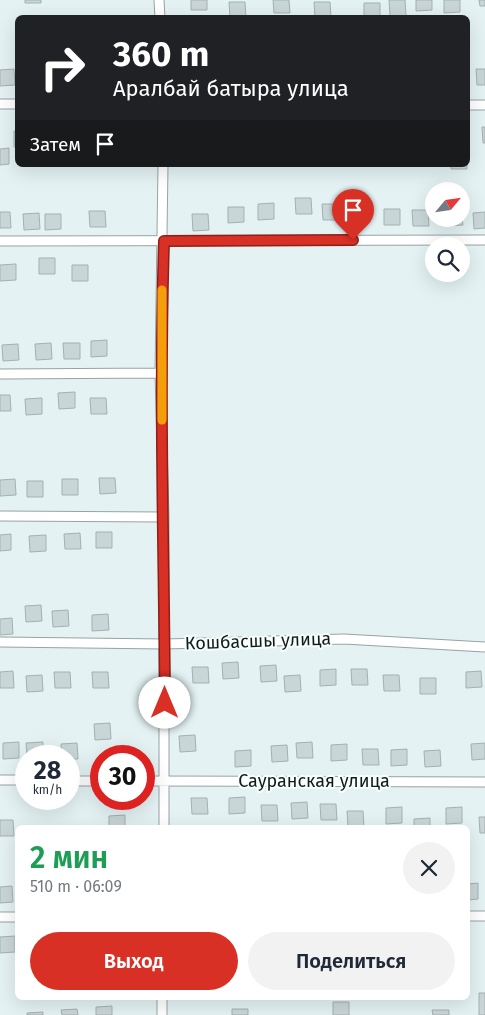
<!DOCTYPE html>
<html lang="ru">
<head>
<meta charset="utf-8">
<style>
  :root { --surface:#fff; --page:#f2f2f3; --text:#1f2937; --muted:#747a83; --accent:#d93025 }
  body { margin:0; font-family:"Fira Sans",sans-serif; background:var(--page); color:var(--text); height:100vh; display:flex; flex-direction:column; font-size:19px; white-space:nowrap }
  * { box-sizing:border-box; margin:0 }
  p { font-size:16px; color:var(--muted) }
  .icon { flex:none; width:28px; height:28px; fill:none; stroke:currentColor; stroke-width:2; stroke-linecap:round; stroke-linejoin:round }
  .map { position:relative; flex:1; overflow:hidden }
  .drawer { position:absolute; left:15px; top:825px; width:455px; height:175px; display:flex; flex-direction:column; background:var(--surface); border-radius:8px; box-shadow:0 5px 20px #0002 }
  .drawer>* { flex:none }
  .hud { position:absolute; left:15px; top:15px; width:455px; height:152px; border-radius:8px; box-shadow:0 5px 20px #0002; background:#202124; color:#fff; overflow:hidden }
  .needle { width:32px; rotate:61deg }
  .tools { position:absolute; left:425px; top:182px; display:grid; gap:10px }
  .tools a { display:grid; place-items:center; width:45px; height:45px; border-radius:50%; background:var(--surface); box-shadow:0 5px 20px #0002; font-size:25px }
  .speed { position:absolute; left:15px; top:745px; display:flex; gap:10px; font-size:25px; font-weight:700; text-align:center }
  .speed>* { display:grid; place-content:center; width:65px; height:65px; border-radius:50%; background:var(--surface); box-shadow:0 5px 20px #0002; line-height:1 }
  .speed small { font-size:12px; font-weight:400 }
  .speed .limit { border:8px solid #d22; background:#fff; color:#111 }
  .pin { position:absolute; display:grid; place-items:center; width:42px; height:42px; color:#fff; margin:-51px -21px; border-radius:50% 50% 50% 0; rotate:-45deg; box-shadow:0 0 5px #0007 }
  .pin .icon { rotate:45deg }
  .me { position:absolute; width:55px; margin:-28px; rotate:0deg; stroke-linejoin:round; filter:drop-shadow(0 0 4px #0008) }
  .turn { display:flex; align-items:center; gap:18px; height:105px; padding:0 15px; font-size:22px }
  .turn .icon { width:65px; height:65px; stroke-width:2.5 }
  .turn b { display:block; font-size:35px; line-height:42px }
  .then { display:flex; align-items:center; height:48px; padding:0 15px; background:#0003; gap:10px; font-size:19px }
  .round { display:grid; place-items:center; flex:none; width:52px; height:52px; border-radius:26px; background:var(--page) }
  .overview { display:flex; align-items:center; justify-content:space-between; height:85px; padding:0 15px }
  h1 { font-size:30px; font-weight:600; line-height:38px; color:#1e9e55 }
  .button { display:flex; gap:10px; margin-top:auto; padding:10px 15px }
  .button a { flex:1; height:58px; border-radius:30px; background:var(--accent); color:#fff; font-size:20px; font-weight:600; line-height:58px; text-align:center }
  .button a+a { background:var(--page); color:var(--text) }
  .map>svg:first-child { display:block }
  .building { fill:#c9d6d7; stroke:#a4b1b1 }
  .lines { fill:none; stroke-linecap:round; stroke-linejoin:round }
  .street-casing { stroke:#97a3a4; stroke-width:11 }
  .street { stroke:#fff; stroke-width:9 }
  .route-casing { stroke:#8d1f18; stroke-width:12 }
  .route { stroke:#d93025; stroke-width:9 }
  .slow { stroke:#f59e0b; stroke-width:9 }
  .labels { text-anchor:middle; dominant-baseline:central; stroke-width:4; stroke-linejoin:round; paint-order:stroke }
  .street-label { font-size:18px; fill:#141919; stroke:#f6fefe }
</style>
</head>
<body>
<div class="map">
<svg width="485" height="1015" viewBox="0 0 485 1015">
  <rect width="100%" height="100%" fill="#e4f2f3"/>
  <path class="building" d="M25,0h16v3h-16z
    M191,0h16v10h-16z
    M273,0h16l1,13h-16z
    M389,0h16l1,16h-16z
    M416,0h16v10l-16,1z
    M444,0h16v12l-16,1z
    M479,0h6v6h-5z
    M229,2h16l1,16h-16z
    M314,2h16l1,16h-16z
    M364,3h16v15h-16z
    M14,69l1,16 -15,1v-16z
    M476,69h9v16h-8z
    M482,127h3v16h-2z
    M14,131h4v16h-4z
    M9,148v16l-9,1v-16z
    M451,165h16v4h-16z
    M295,198h16l1,16h-16z
    M274,203v16l-16,1v-16z
    M322,204h16l1,16h-16z
    M366,206v16l-16,1v-16z
    M228,207h16v15l-16,1z
    M384,209h16v16h-16z
    M461,209l2,16 -16,1v-7h14z
    M412,210h16l1,16h-16z
    M89,211h16l1,16h-16z
    M0,212h10l1,16h-11z
    M485,212v16l-11,1 -1,-16z
    M39,213l1,16 -16,1 -1,-16z
    M45,214h16v15l-16,1z
    M192,214h16l1,16 -16,1z
    M39,258h16v16h-16z
    M16,264v16l-16,1v-16z
    M72,265h16v16h-16z
    M107,340v16l-16,1v-16z
    M51,343l1,16 -16,1 -1,-16z
    M63,343h17v16h-16z
    M18,344l1,16 -16,1 -1,-16z
    M75,392v16l-16,1 -1,-16z
    M0,395h10l1,16h-11z
    M42,398v16l-16,1 -1,-16z
    M90,398h16l1,16h-16z
    M99,478h16l1,15 -16,1z
    M15,479l1,16 -16,1v-16z
    M62,479h16v16h-16z
    M27,481h16v16h-16z
    M96,532h16v16h-16z
    M80,533l1,16h-16l-1,-15z
    M11,534v16l-11,1v-16z
    M46,535v16l-16,1 -1,-16z
    M41,605l1,16 -16,1 -1,-16z
    M68,610l1,16 -16,1 -1,-16z
    M108,614l1,16 -17,1v-16z
    M12,618l1,16 -13,1v-16z
    M238,662l1,16 -16,1 -1,-16z
    M276,665l1,16 -16,1 -1,-16z
    M192,667h16l1,16h-16z
    M336,669v16l-16,1v-16z
    M351,669h16l1,16h-16z
    M13,671l1,17h-14v-16z
    M481,671l1,16 -16,1v-16z
    M54,672h16l1,16h-16z
    M92,672h16l1,16h-16z
    M42,675l1,16 -16,1 -1,-16z
    M300,675l1,16 -16,1 -1,-16z
    M383,675h16l1,16h-16z
    M420,678h16v16h-16z
    M110,723l1,16 -16,1 -1,-16z
    M195,735l1,16 -16,1 -1,-16z
    M19,742v16l-16,1v-16z
    M43,742v14h-16l-1,-13z
    M312,742l1,16h-16l-1,-15z
    M77,743l1,16h-9v-3h-7l-1,-12z
    M485,743v16l-13,1 -1,-16z
    M347,744v16l-16,1v-16z
    M287,745l1,16 -16,1 -1,-16z
    M362,749h16l1,16h-16z
    M407,749v16l-16,1v-16z
    M251,750v16l-16,1v-16z
    M440,750l1,16 -16,1 -1,-16z
    M245,797v16l-16,1v-16z
    M191,798h16l1,16h-16z
    M307,802l1,16 -16,1 -1,-16z
    M320,804h16l1,16h-16z
    M261,805h16l1,16h-16z
    M402,807v16l-16,1v-16z
    M462,807v16l-16,1v-16z
    M347,811h16l1,16h-16z
    M125,815v13h-16v-12z
    M479,817h6v16h-5z
    M430,818v10h-16v-9z
    M0,820h13l1,16h-14z
    M478,883v16l-10,1v-16z
    M12,886l1,16 -13,1v-16z
    M15,936v16l-15,1v-16z
    M479,993h6v22h-6z
    M333,1002h16v13h-16z
    M112,1006v9h-16v-8z
    M77,1009l1,6h-16l-1,-5z
    M232,1009h16v6h-16z
    M432,1010h17v5h-16z
    M43,1012v3h-16v-2z"/>
  <g class="lines">
    <g class="street-casing">
      <path id="street" d="M159,0l1,18
        M0,104h18
        M468,105h17
        M163,165l-3,208 4,144v311
        M0,241l485,-1
        M0,374l160,-1
        M0,516l164,1
        M0,642l165,2 179,-5 141,8
        M0,780h26
        M69,781h32
        M144,781l341,1
        M468,916h17
        M0,917h18
        M162,998v17"/>
    </g>
    <use href="#street" class="street"/>
  </g>
  <g class="lines">
    <g class="route-casing">
      <path id="route" d="M165,703c-1,-154 -6,-308 -1,-462l189,-1"/>
    </g>
    <use href="#route" class="route"/>
    <path class="slow" d="M162,420v-130"/>
  </g>
  <g class="labels">
    <g class="street-label">
      <text transform="translate(258 641) rotate(-2)">Кошбасшы улица</text>
      <text x="314" y="781">Сауранская улица</text>
    </g>
  </g>
</svg>
<div class="tools">
<a><svg class="needle" viewBox="-14 -14 28 28"><path d="M0-13l5 13h-10z" fill="#e53935"/><path d="M0 13l5-13h-10z" fill="#747a83"/></svg></a>
<a><svg class="icon" aria-label="search" viewBox="0 0 24 24"><circle cx="10" cy="10" r="6"/><path d="M15 15l6 6"/></svg></a>
</div>
<div class="speed"><div>28<small>km/h</small></div><div class="limit">30</div></div>
<div class="pin" style="left:353px;top:240px;background:#d93025"><svg class="icon" aria-label="arrive" viewBox="0 0 24 24"><path d="M6 21V4h12l-3 4 3 4H6"/></svg></div>
<svg class="me" style="left:165px;top:703px" viewBox="-20 -20 40 40"><circle r="19" fill="#fff"/><path d="M0-13L10 11 0 6-10 11z" fill="#d93025"/></svg>
<div class="hud">
<div class="turn"><svg class="icon" aria-label="right" viewBox="0 0 24 24"><path d="M7 20v-9h11M14 6l5 5-5 5"/></svg><div><b>360 m</b>Аралбай батыра улица</div></div>
<div class="then">Затем<svg class="icon" aria-label="arrive" viewBox="0 0 24 24"><path d="M6 21V4h12l-3 4 3 4H6"/></svg></div>
</div>
<section class="drawer">
<div class="overview"><div><h1>2 мин</h1><p>510 m · 06:09</p></div><a class="round"><svg class="icon" aria-label="close" viewBox="0 0 24 24"><path d="M6 6l12 12M18 6L6 18"/></svg></a></div>
<div class="button"><a>Выход</a><a>Поделиться</a></div>
</section>
</div>
</body>
</html>
